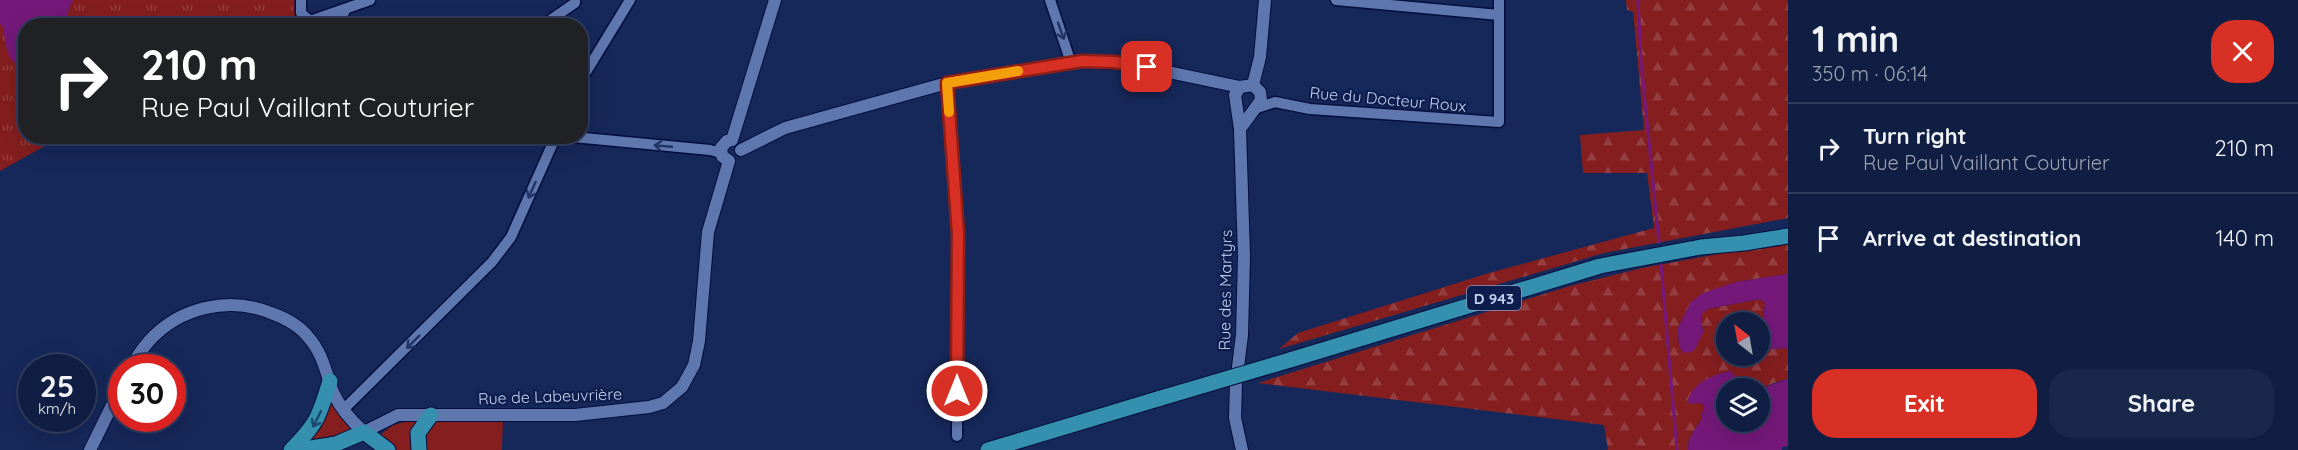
<!DOCTYPE html>
<html lang="en">
<head>
<meta charset="utf-8">
<style>
  :root { --surface:#101e44; --page:#19274b; --text:#f1f3f6; --muted:#9ca2b2; --line:#303c5d; --accent:#d93025 }
  body { margin:0; font-family:Quicksand,sans-serif; background:var(--page); color:var(--text); height:100vh; display:flex; flex-direction:column; font-size:22px; white-space:nowrap }
  * { box-sizing:border-box; margin:0 }
  p { font-size:20px; color:var(--muted) }
  .icon { flex:none; width:33px; height:33px; fill:none; stroke:currentColor; stroke-width:2; stroke-linecap:round; stroke-linejoin:round }
  .map { position:relative; flex:1; overflow:hidden }
  .details { display:flex; flex-direction:column; background:var(--surface); width:510px }
  .details>* { flex:none }
  .hud { position:absolute; left:18px; top:18px; width:570px; height:126px; border-radius:24px; box-shadow:0 6px 24px #0002,0 0 0 2px var(--line); background:#202124; color:#fff; overflow:hidden }
  .needle { width:39px; rotate:329deg }
  .controls { position:absolute; left:1716px; top:312px; display:grid; gap:12px }
  .controls a { display:grid; place-items:center; width:54px; height:54px; border-radius:50%; background:var(--surface); box-shadow:0 6px 24px #0002,0 0 0 2px var(--line); font-size:30px }
  .speed { position:absolute; left:18px; top:354px; display:flex; gap:12px; font-size:30px; font-weight:700; text-align:center }
  .speed>* { display:grid; place-content:center; width:78px; height:78px; border-radius:50%; background:var(--surface); box-shadow:0 6px 24px #0002,0 0 0 2px var(--line); line-height:1 }
  .speed small { font-size:15px; font-weight:400 }
  .speed .limit { border:9px solid #d22; background:#fff; color:#111 }
  .pin { position:absolute; display:grid; place-items:center; width:51px; height:51px; color:#fff; margin:-26px; border-radius:12px; box-shadow:0 3px 9px #0006 }
  .me { position:absolute; width:66px; margin:-33px; rotate:0deg; stroke-linejoin:round; filter:drop-shadow(0 0 4px #0008) }
  .turn { display:flex; align-items:center; gap:21px; height:126px; padding:0 24px; font-size:27px }
  .turn .icon { width:78px; height:78px; stroke-width:2.5 }
  .turn b { display:block; font-size:42px; line-height:51px }
  .round { display:grid; place-items:center; flex:none; width:63px; height:63px; border-radius:24px; background:var(--page) }
  .head { display:flex; align-items:center; justify-content:space-between; height:102px; padding:0 24px }
  h1 { font-size:36px; font-weight:700; line-height:45px }
  .primary-button { display:flex; gap:12px; margin-top:auto; padding:12px 24px }
  .primary-button a { flex:1; height:69px; border-radius:24px; background:var(--accent); color:#fff; font-size:24px; font-weight:700; line-height:69px; text-align:center }
  .primary-button a+a { background:var(--page); color:var(--text) }
  ul { padding:0; list-style:none }
  li { display:flex; align-items:center; gap:18px; height:90px; padding:0 24px; border-top:2px solid var(--line) }
  li div { flex:1 }
  li b { display:block; font-size:22px }
  li em { font-style:normal }
  main { display:flex; flex:1; min-height:0 }
  .map>svg:first-child { display:block }
  .green { fill:#841e1f }
  .forest { fill:url(#forest-firs) }
  .park { fill:url(#park-tufts) }
  .water { fill:#741879 }
  .lines { fill:none; stroke-linecap:round; stroke-linejoin:round }
  .stream { stroke:#741879; stroke-width:3 }
  .minor-casing { stroke:#030e3d; stroke-width:13 }
  .tertiary-casing { stroke:#030e3d; stroke-width:14 }
  .primary-casing { stroke:#030e3d; stroke-width:17 }
  .minor { stroke:#5f77af; stroke-width:10 }
  .tertiary { stroke:#5f77af; stroke-width:12 }
  .primary { stroke:#3490ae; stroke-width:15 }
  .primary-bridge-casing { stroke:#030e3d; stroke-width:17; stroke-linecap:butt }
  .primary-bridge { stroke:#3490ae; stroke-width:15 }
  .oneway { stroke:#223466 }
  .oneway2 { stroke:#1b4670 }
  .route-casing { stroke:#8d1f18; stroke-width:15 }
  .route { stroke:#d93025; stroke-width:10 }
  .slow { stroke:#f59e0b; stroke-width:10 }
  .labels { text-anchor:middle; dominant-baseline:central; stroke-width:4.5; stroke-linejoin:round; paint-order:stroke }
  .shield { fill:#0d1e4e; stroke:#8d9cc0; stroke-width:1.5 }
  .shield-label { font-size:15px; font-weight:bold; fill:#c4d2f1 }
  .street-label { font-size:16px; fill:#c4d2f1; stroke:#0d1e4e }
</style>
</head>
<body>
<main>
<div class="map">
<svg width="1788" height="450" viewBox="0 0 1788 450">
  <defs>
    <pattern id="forest-firs" width="22" height="20" patternUnits="userSpaceOnUse" patternTransform="scale(1.5)"><rect width="22" height="20" fill="#841e1f"/><path d="M5 1l3.5 6h-7zM16 11l3.5 6h-7z" fill="#943e40"/></pattern>
    <pattern id="park-tufts" width="24" height="20" patternUnits="userSpaceOnUse" patternTransform="scale(1.5)"><rect width="24" height="20" fill="#841e1f"/><path d="M3 7l-1-3M5 7V3M7 7l1-3M15 17l-1-3M17 17v-4M19 17l1-3" fill="none" stroke="#943e40"/></pattern>
  </defs>
  <rect width="100%" height="100%" fill="#16285a"/>
  <path class="green" d="M330,398l23,36 -54,14z
    M503,419l-1,31h-76l-4,-4 7,-21 13,-5z
    M423,420l-8,30h-22l-13,-14c12,-14 26,-15 43,-16z"/>
  <path class="forest" d="M1626,0h162v218l-184,35 -325,96 19,-16 191,-60 165,-45 -7,-55h-64l-3,-38 64,-5 -11,-118 -6,-2z
    M1788,241v33l-52,8 -45,20 -13,26 1,19 24,-14 -2,-19 6,-5 53,-10 5,4 -2,22 -3,10v-13h-34v34h34v-6l25,-2 3,2v29c-30,6 -32,24 -58,-8l-29,32 3,3 -3,14 -12,19 -1,11h-80l-4,-25 -346,-42 312,-97 72,-18z"/>
  <path class="park" d="M0,0h299v15l-25,10 -248,1v110l35,1 -61,34z"/>
  <path class="water" d="M0,0h73c-4,8 -8,17 -3,25l-44,1 -1,43c-19,-7 -19,-24 -22,-42l-3,-3z
    M1788,274v76l-3,-2 -25,2 5,-47 -5,-4 -53,10 -6,6 2,18 -9,18 -10,2 -5,-6 -1,-19 13,-26 12,-9 33,-11z
    M1731,371l10,13 7,4h-22v34h34v-33l28,-10v67l-6,1v3h-94l1,-11 12,-19 3,-14 -3,-3 -10,1 -4,-3c8,-20 25,-26 44,-30z"/>
  <g class="lines">
    <path class="stream" d="M1638,0l3,62 18,180
      M1661,265l16,185"/>
    <g class="minor-casing">
      <path id="minor" d="M301,0v13l9,8 60,-21
        M1050,0l21,63
        M1336,0l163,15
        M336,26l10,-17
        M545,26l1,-3 29,-20v-3
        M580,82l50,-82
        M947,83l11,150 -1,203
        M1257,108l18,-6 35,7 189,13v-122
        M563,136l147,14 11,3
        M343,410l149,-148 19,-25 45,-101"/>
    </g>
    <g class="tertiary-casing">
      <path id="tertiary" d="M1253,85l7,-28 5,-57
        M1240,129l21,-29 -1,-8 -7,-7 -13,2 -5,8 5,34 4,127 -2,79 -6,48 -1,35 7,32
        M732,140l43,-140
        M741,150l44,-22 162,-45 135,-22 48,3 110,23
        M729,161l-7,-5 -1,-8 6,-7 5,-1
        M131,368c5,-10 11,-19 18,-27 31,-34 80,-45 122,-28 14,5 29,13 38,25 14,16 17,35 24,54 7,16 17,28 31,40l34,-17h177l74,-8 14,-4 19,-16 12,-22 5,-24 9,-109 21,-71
        M90,450l32,-65"/>
    </g>
    <g class="primary-casing">
      <path id="primary" d="M1290,360l310,-94 101,-19 43,-4 44,-7
        M291,450c27,-27 28,-34 39,-69
        M299,450l37,-6 28,-12 24,18
        M419,450l-1,-17 13,-18
        M988,450l173,-52"/>
    </g>
    <use href="#minor" class="minor"/>
    <use href="#tertiary" class="tertiary"/>
    <use href="#primary" class="primary"/>
    <g class="primary-bridge-casing">
      <path id="primary-bridge" d="M1161,398l129,-38"/>
    </g>
    <use href="#primary-bridge" class="primary-bridge"/>
  </g>
  <defs><path id="oneway-shaft" d="M-6 0H5M1.5-3L5.5 0L1.5 3" fill="none" stroke-width="1.6" stroke-linecap="round" stroke-linejoin="round" transform="scale(1.5)"/></defs>
  <g class="oneway">
    <use href="#oneway-shaft" transform="translate(1061 31) rotate(71)"/>
    <use href="#oneway-shaft" transform="translate(663 146) rotate(-175)"/>
    <use href="#oneway-shaft" transform="translate(532 190) rotate(114)"/>
    <use href="#oneway-shaft" transform="translate(413 342) rotate(135)"/>
  </g>
  <use class="oneway2" href="#oneway-shaft" transform="translate(317 419) rotate(117)"/>
  <g class="lines">
    <g class="route-casing">
      <path id="route" d="M957,391l1,-158 -11,-150 135,-22 33,1 32,5"/>
    </g>
    <use href="#route" class="route"/>
    <path class="slow" d="M949,112l-2,-29 71,-12"/>
  </g>
  <g class="labels">
    <rect class="shield" x="1467" y="286" width="54" height="24" rx="4.5"/>
    <g class="shield-label">
      <text x="1494" y="298">D 943</text>
    </g>
    <g class="street-label">
      <text transform="translate(1388 99) rotate(5)">Rue du Docteur Roux</text>
      <text transform="translate(1225 290) rotate(-89)">Rue des Martyrs</text>
      <text transform="translate(550 396) rotate(-2)">Rue de Labeuvrière</text>
    </g>
  </g>
</svg>
<div class="controls">
<a><svg class="needle" viewBox="-14 -14 28 28"><path d="M0-13l5 13h-10z" fill="#e53935"/><path d="M0 13l5-13h-10z" fill="#9ca2b2"/></svg></a>
<a><svg class="icon" aria-label="layers" viewBox="0 0 24 24"><path d="M12 4l9 5-9 5-9-5zM3 14l9 5 9-5"/></svg></a>
</div>
<div class="speed"><div>25<small>km/h</small></div><div class="limit">30</div></div>
<div class="pin" style="left:1147px;top:67px;background:#d93025"><svg class="icon" aria-label="arrive" viewBox="0 0 24 24"><path d="M6 21V4h12l-3 4 3 4H6"/></svg></div>
<svg class="me" style="left:957px;top:391px" viewBox="-20 -20 40 40"><circle r="17" fill="#d93025" stroke="#fff" stroke-width="3"/><path d="M0-11L8 9 0 5-8 9z" fill="#fff"/></svg>
<div class="hud">
<div class="turn"><svg class="icon" aria-label="right" viewBox="0 0 24 24"><path d="M7 20v-9h11M14 6l5 5-5 5"/></svg><div><b>210 m</b>Rue Paul Vaillant Couturier</div></div>
</div>
</div>
<section class="details">
<div class="head"><div><h1>1 min</h1><p>350 m · 06:14</p></div><a class="round" style="background:#d93025;color:#fff"><svg class="icon" aria-label="close" viewBox="0 0 24 24"><path d="M6 6l12 12M18 6L6 18"/></svg></a></div>
<ul>
<li><svg class="icon" aria-label="right" viewBox="0 0 24 24"><path d="M7 20v-9h11M14 6l5 5-5 5"/></svg><div><b>Turn right</b><p>Rue Paul Vaillant Couturier</p></div><em>210 m</em></li>
<li><svg class="icon" aria-label="arrive" viewBox="0 0 24 24"><path d="M6 21V4h12l-3 4 3 4H6"/></svg><div><b>Arrive at destination</b></div><em>140 m</em></li>
</ul>
<div class="primary-button"><a>Exit</a><a>Share</a></div>
</section>
</main>
</body>
</html>
